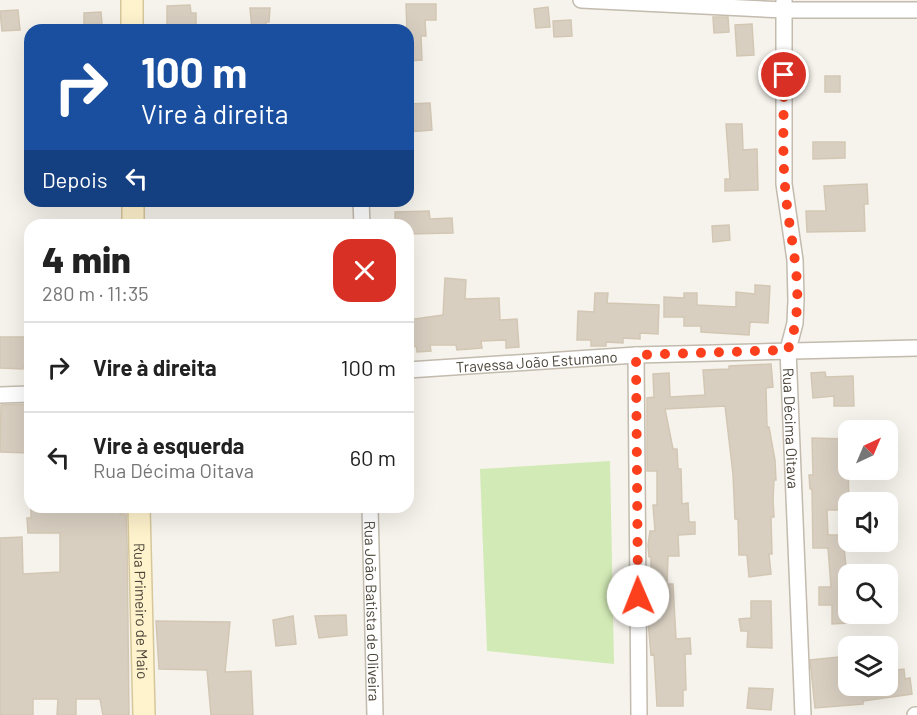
<!DOCTYPE html>
<html lang="pt">
<head>
<meta charset="utf-8">
<style>
  :root { --surface:#fff; --page:#f6f6f6; --text:#222; --muted:#767676; --line:#e0e0e0 }
  body { margin:0; font-family:Barlow,sans-serif; background:var(--page); color:var(--text); height:100vh; display:flex; flex-direction:column; font-size:22px; white-space:nowrap }
  * { box-sizing:border-box; margin:0 }
  p { font-size:20px; color:var(--muted) }
  .icon { flex:none; width:33px; height:33px; fill:none; stroke:currentColor; stroke-width:2; stroke-linecap:round; stroke-linejoin:round }
  .map { position:relative; flex:1; overflow:hidden }
  .details { position:absolute; left:24px; top:219px; width:390px; height:294px; display:flex; flex-direction:column; background:var(--surface); border-radius:18px; box-shadow:0 6px 24px #0002 }
  .details>* { flex:none }
  .hud { position:absolute; left:24px; top:24px; width:390px; height:183px; border-radius:18px; box-shadow:0 6px 24px #0002; background:#1a4fa0; color:#fff; overflow:hidden }
  .needle { width:39px; rotate:44deg }
  .buttons { position:absolute; left:838px; top:420px; display:grid; gap:12px }
  .buttons a { display:grid; place-items:center; width:60px; height:60px; border-radius:12px; background:var(--surface); box-shadow:0 6px 24px #0002; font-size:30px }
  .pin { position:absolute; display:grid; place-items:center; width:51px; height:51px; color:#fff; margin:-26px; border:3px solid #fff; border-radius:50%; box-shadow:0 2px 6px #0007 }
  .me { position:absolute; width:66px; margin:-33px; rotate:359deg; stroke-linejoin:round; filter:drop-shadow(0 0 4px #0008) }
  .turn { display:flex; align-items:center; gap:21px; height:126px; padding:0 18px; font-size:27px }
  .turn .icon { width:78px; height:78px; stroke-width:2.5 }
  .turn b { display:block; font-size:42px; line-height:51px }
  .then { display:flex; align-items:center; height:57px; padding:0 18px; background:#0003; gap:12px; font-size:22px }
  .round { display:grid; place-items:center; flex:none; width:63px; height:63px; border-radius:18px; background:var(--page) }
  .head { display:flex; align-items:center; justify-content:space-between; height:102px; padding:0 18px }
  h1 { font-size:36px; font-weight:800; line-height:45px }
  ul { padding:0; list-style:none }
  li { display:flex; align-items:center; gap:18px; height:90px; padding:0 18px; border-top:2px solid var(--line) }
  li div { flex:1 }
  li b { display:block; font-size:22px }
  li em { font-style:normal }
  .map>svg:first-child { display:block }
  .green { fill:#d2eab5 }
  .building { fill:#d8cfc1; stroke:#d3c7b4; stroke-width:1.5 }
  .lines { fill:none; stroke-linecap:round; stroke-linejoin:round }
  .street-casing { stroke:#c2bbae; stroke-width:18 }
  .secondary-casing { stroke:#d6c79b; stroke-width:24 }
  .street { stroke:#fff; stroke-width:15 }
  .secondary { stroke:#fff3cd; stroke-width:21 }
  .route { stroke:#fc3f1d; stroke-width:10; stroke-dasharray:0 18 }
  .labels { text-anchor:middle; dominant-baseline:central; stroke-width:6; stroke-linejoin:round; paint-order:stroke }
  .street-label { font-size:15px; fill:#4b4439; stroke:#fff }
</style>
</head>
<body>
<div class="map">
<svg width="917" height="715" viewBox="0 0 917 715">
  <rect width="100%" height="100%" fill="#f6f3ec"/>
  <path class="green" d="M610,461l4,203 -127,-13 -7,-182z"/>
  <path class="building" d="M406,4h30v16h-11l1,16h-5l1,24 -14,1z
    M190,5l1,8h5v12l-29,1v-20z
    M548,7l2,20 -14,1 -2,-19z
    M250,8h20l-1,14h-3v8h-14z
    M18,10l2,20 -18,1 -2,-20z
    M101,12l1,12 -18,1v-12z
    M713,17h15l1,15 -15,1z
    M571,20l1,16 -18,1 -1,-16z
    M752,24l2,31 -17,1 -2,-31z
    M825,76h15v16h-15z
    M430,103l2,27 -24,2v-28z
    M726,124h16l1,26 14,-1 1,41 -33,1v-12h5z
    M813,142h32v16l-32,1z
    M867,184l1,20h-4l1,27 -58,1 -1,-21h20l-2,-25z
    M429,211l1,8 22,-1 1,15 -45,1v-9h-13v-13z
    M729,225l1,15 -17,2 -1,-16z
    M445,278l21,2 -1,19 34,-1 1,22 17,-1 2,28 -13,1v-8l-25,1 1,7 -25,2 -1,-5h-26l1,6 -14,1 -1,-6 -8,1v-27l35,-5z
    M755,285l15,1 -2,37 -18,-1 -1,13 -48,-3v-6h-17v-9h-20v-20l20,1v-5h13v12l39,2v-15l19,2z
    M595,293h13l-1,10 52,2 -1,29 -18,-1v6l-17,-1v5l-17,-1v4h-15v-6h-14l1,-29 16,1z
    M0,337h30v29h-7v3l-23,-1z
    M771,364l2,23 -7,1 1,39h2l6,33 1,20h-2l-1,19 1,18h-3l1,37h-3l2,20 -22,3 -2,-22h-8l-1,-36h-3l-2,-45 -8,-68 -60,3 8,40h4l1,20h3l1,35 6,-1 1,19h6v12l-17,1 1,21h-11l-1,28h6l3,55 14,-1 1,16h-6l1,36h-3v16h-26l-3,-52 -3,1 -3,-34h10l-3,-45h-4v-19h-2l-1,-12 2,-14h5l-2,-26h4v-34h-10v-73l7,-1 -1,-23 16,-1 1,24 35,-2 -2,-25 26,-1v-3z
    M825,372l1,5 27,-1 1,30h-20v-10l-21,2 -2,-25z
    M30,404v49l-30,-1 1,-47z
    M812,438l32,1v19h4l1,52h-22l1,25h18v12h-2l4,40 1,36 -17,1v-19h-13v-18h12l-3,-39h-15l-1,-59h-2l-1,-14h4z
    M31,507h91l-2,7h6l1,26 2,175h-26l-3,-16h-24v16h-19l1,-16h-25v16h-33v-177l22,-1 1,37 37,-2v-39h-32l-1,-15h4z
    M751,601h20l1,47 -25,-1 1,-16h-7l-2,-12 12,-1z
    M346,615l1,20 -28,3 -4,-22z
    M293,616l3,28 -20,2 -3,-26z
    M156,621l74,1 -5,50 26,-1 2,44h-42l-4,-45 -48,-1z
    M849,656v30h39v-15l16,-2 1,10 5,-1 2,16 -49,7v3l-48,4 -5,-48z
    M749,688l24,1 -2,21 -24,-2z"/>
  <g class="lines">
    <g class="street-casing">
      <g id="street">
        <path d="M581,0l203,10h133"/>
        <path id="s1" d="M784,0v184l11,76 1,40 -1,23 -7,27 15,365"/>
        <path d="M361,201l1,24"/>
        <path d="M636,355l3,360"/>
        <path id="s2" d="M408,370l228,-15 281,-7"/>
        <path d="M0,395l30,-1"/>
        <path id="s3" d="M370,507l5,208"/>
        <path d="M915,715h2"/>
      </g>
    </g>
    <g class="secondary-casing">
      <g id="secondary">
        <path d="M132,0v30"/>
        <path d="M133,201v24"/>
        <path id="s4" d="M139,507l5,208"/>
      </g>
    </g>
    <use href="#street" class="street"/>
    <use href="#secondary" class="secondary"/>
  </g>
  <g class="lines">
    <path class="route" d="M638,596l-2,-241 152,-5c2,-8 6,-17 7,-26 8,-46 -7,-93 -10,-138 -3,-36 -1,-74 -1,-111"/>
  </g>
  <g class="labels">
    <g class="street-label">
      <text stroke="none"><textPath href="#s2" startOffset="129">Travessa João Estumano</textPath></text>
      <text stroke="none"><textPath href="#s1" startOffset="430">Rua Décima Oitava</textPath></text>
      <text stroke="none"><textPath href="#s4" startOffset="104">Rua Primeiro de Maio</textPath></text>
      <text stroke="none"><textPath href="#s3" startOffset="104">Rua João Batista de Oliveira</textPath></text>
    </g>
  </g>
</svg>
<div class="buttons">
<a><svg class="needle" viewBox="-14 -14 28 28"><path d="M0-13l5 13h-10z" fill="#e53935"/><path d="M0 13l5-13h-10z" fill="#767676"/></svg></a>
<a><svg class="icon" aria-label="sound" viewBox="0 0 24 24"><path d="M4 9h4l5-4v14l-5-4H4zM17 9q2 3 0 6"/></svg></a>
<a><svg class="icon" aria-label="search" viewBox="0 0 24 24"><circle cx="10" cy="10" r="6"/><path d="M15 15l6 6"/></svg></a>
<a><svg class="icon" aria-label="layers" viewBox="0 0 24 24"><path d="M12 4l9 5-9 5-9-5zM3 14l9 5 9-5"/></svg></a>
</div>
<div class="pin" style="left:784px;top:75px;background:#d93025"><svg class="icon" aria-label="arrive" viewBox="0 0 24 24"><path d="M6 21V4h12l-3 4 3 4H6"/></svg></div>
<svg class="me" style="left:638px;top:596px" viewBox="-20 -20 40 40"><circle r="19" fill="#fff"/><path d="M0-13L10 11 0 6-10 11z" fill="#fc3f1d"/></svg>
<div class="hud">
<div class="turn"><svg class="icon" aria-label="right" viewBox="0 0 24 24"><path d="M7 20v-9h11M14 6l5 5-5 5"/></svg><div><b>100 m</b>Vire à direita</div></div>
<div class="then">Depois<svg class="icon" aria-label="left" viewBox="0 0 24 24"><path d="M17 20v-9H6M10 6l-5 5 5 5"/></svg></div>
</div>
<section class="details">
<div class="head"><div><h1>4 min</h1><p>280 m · 11:35</p></div><a class="round" style="background:#d93025;color:#fff"><svg class="icon" aria-label="close" viewBox="0 0 24 24"><path d="M6 6l12 12M18 6L6 18"/></svg></a></div>
<ul>
<li><svg class="icon" aria-label="right" viewBox="0 0 24 24"><path d="M7 20v-9h11M14 6l5 5-5 5"/></svg><div><b>Vire à direita</b></div><em>100 m</em></li>
<li><svg class="icon" aria-label="left" viewBox="0 0 24 24"><path d="M17 20v-9H6M10 6l-5 5 5 5"/></svg><div><b>Vire à esquerda</b><p>Rua Décima Oitava</p></div><em>60 m</em></li>
</ul>
</section>
</div>
</body>
</html>
